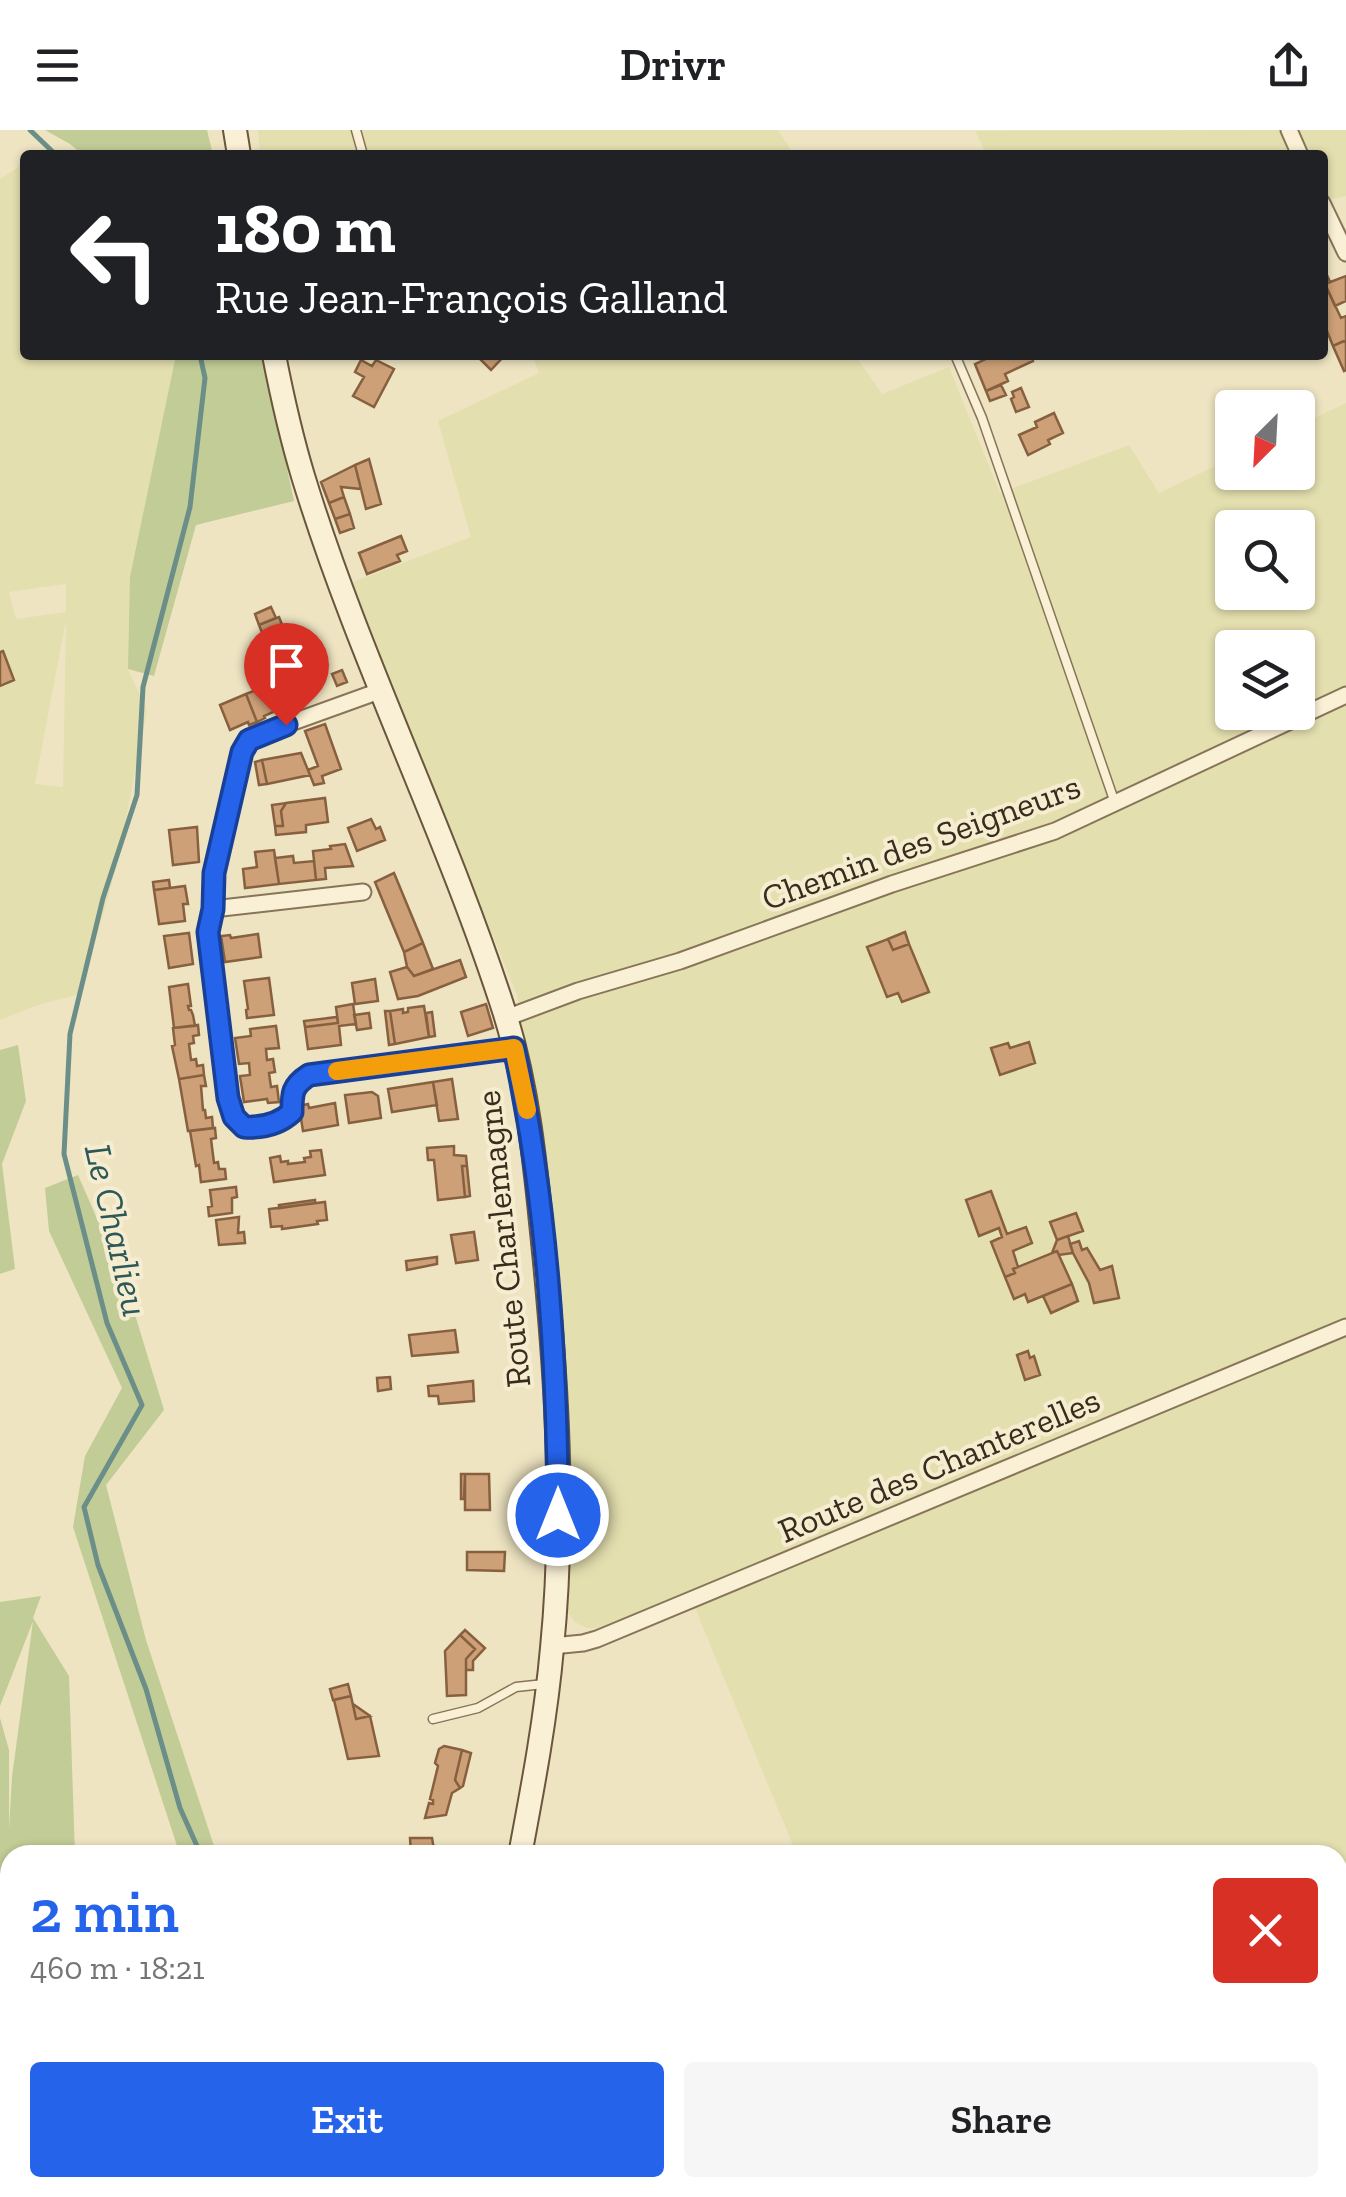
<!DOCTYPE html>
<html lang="en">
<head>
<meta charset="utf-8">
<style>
  :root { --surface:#fff; --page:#f6f6f6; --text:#202124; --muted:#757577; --accent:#2563eb }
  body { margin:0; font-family:"Zilla Slab",serif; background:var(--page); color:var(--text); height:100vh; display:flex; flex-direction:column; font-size:38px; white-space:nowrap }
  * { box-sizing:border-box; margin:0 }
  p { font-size:32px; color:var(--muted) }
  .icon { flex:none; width:55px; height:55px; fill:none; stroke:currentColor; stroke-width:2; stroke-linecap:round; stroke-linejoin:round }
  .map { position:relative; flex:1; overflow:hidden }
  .sheet { position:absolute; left:0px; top:1715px; width:1348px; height:352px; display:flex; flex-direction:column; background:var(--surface); border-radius:30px 30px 0 0; box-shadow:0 2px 8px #0004 }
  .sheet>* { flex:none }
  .banner { position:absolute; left:20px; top:20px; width:1308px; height:210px; border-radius:10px; box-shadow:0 2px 8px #0004; background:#202124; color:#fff; overflow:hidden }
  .needle { width:65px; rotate:204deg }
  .controls { position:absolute; left:1215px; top:260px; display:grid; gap:20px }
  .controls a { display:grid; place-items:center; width:100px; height:100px; border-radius:10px; background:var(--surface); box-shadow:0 2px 8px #0004; font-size:50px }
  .pin { position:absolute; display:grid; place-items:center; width:85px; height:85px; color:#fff; margin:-102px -42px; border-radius:50% 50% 50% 0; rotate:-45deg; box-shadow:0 0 10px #0007 }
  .pin .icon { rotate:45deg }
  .me { position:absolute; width:110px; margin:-55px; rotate:0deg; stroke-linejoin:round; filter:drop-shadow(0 0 8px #0008) }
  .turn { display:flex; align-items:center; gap:35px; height:210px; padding:0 30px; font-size:45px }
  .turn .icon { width:130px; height:130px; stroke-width:2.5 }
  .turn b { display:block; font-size:70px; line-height:85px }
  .round { display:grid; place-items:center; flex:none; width:105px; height:105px; border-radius:10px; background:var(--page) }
  .head { display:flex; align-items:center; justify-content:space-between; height:170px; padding:0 30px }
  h1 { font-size:60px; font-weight:600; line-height:75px; color:var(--accent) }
  .cta { display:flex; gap:20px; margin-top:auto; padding:20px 30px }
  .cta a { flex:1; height:115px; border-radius:10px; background:var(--accent); color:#fff; font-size:40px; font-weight:600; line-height:115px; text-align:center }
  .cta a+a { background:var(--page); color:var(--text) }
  header { display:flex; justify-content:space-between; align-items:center; height:130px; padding:0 30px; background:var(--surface); font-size:45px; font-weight:600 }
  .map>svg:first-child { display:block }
  .farmland { fill:#e4dfaf; fill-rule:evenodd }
  .green { fill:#c2cc96 }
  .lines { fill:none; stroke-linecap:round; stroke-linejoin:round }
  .stream { stroke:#6b8f88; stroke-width:5 }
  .building { fill:#cda077; stroke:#87603f; stroke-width:2.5 }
  .lane-casing { stroke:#887559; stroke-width:11 }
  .street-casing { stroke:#887559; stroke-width:19 }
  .secondary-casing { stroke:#6a563c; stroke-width:26 }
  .highway-casing { stroke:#56432d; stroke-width:31 }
  .lane { stroke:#f9f0d5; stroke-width:8 }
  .street { stroke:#f9f0d5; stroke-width:15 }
  .secondary { stroke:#f9f0d5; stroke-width:22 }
  .highway { stroke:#dea952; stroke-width:28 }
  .route-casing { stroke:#184099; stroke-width:25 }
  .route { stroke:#2563eb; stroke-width:18 }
  .slow { stroke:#f59e0b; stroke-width:18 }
  .labels { text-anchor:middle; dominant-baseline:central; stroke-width:8; stroke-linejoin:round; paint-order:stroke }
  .street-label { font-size:35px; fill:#382c1d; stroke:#f6edd1 }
  .water-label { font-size:38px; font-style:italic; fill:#2c5857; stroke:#f6edd1 }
</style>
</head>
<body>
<header><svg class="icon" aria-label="menu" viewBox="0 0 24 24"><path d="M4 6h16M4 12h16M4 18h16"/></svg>Drivr<svg class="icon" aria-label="share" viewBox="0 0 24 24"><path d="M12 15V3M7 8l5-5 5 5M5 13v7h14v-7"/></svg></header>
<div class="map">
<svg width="1346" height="2067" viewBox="0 0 1346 2067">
  <rect width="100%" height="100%" fill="#eee4c2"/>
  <path class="farmland" d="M258,0h520l16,25h-534z
    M1280,0l12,25h-305l-12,-24z
    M1295,0h51v66l-18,4 -5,-11 -1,-34h-15z
    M25,33v192h151l-15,79 -33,235 19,42 -31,158 -36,125 -42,11 -38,15v-841zM66,454v28l-50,7 -7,-27zM66,490l-3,167 -28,-3z
    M532,225h323l27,39 67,-27 51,126 129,-48 30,48 73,-35v14h66v-46l48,-23v1794h-408l-4,-9h404v-333h-541l-107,-259 -87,33 -16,-1 -12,-6 -8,-10 -3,-8 5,-56 -5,-204 -17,-167 -30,-182 -167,-412 121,-46 -33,-116 101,-48zM1232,398h66v64h-66zM1232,518h66v64h-66z"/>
  <path class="green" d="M45,0h162l6,25h-130l-13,-11z
    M176,225h87l31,146 -98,24 -42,151 -26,-7 2,-92z
    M18,915l8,56 -24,63 13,105 -15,5v-224z
    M78,1045l48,110 38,125 -58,75 40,155 71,215h-37l-107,-328 12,-71 37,-68 -73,-157 -4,-43z
    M41,1466l-8,22 36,58 6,179h-65v77l-4,-10 2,-50 -8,1v-155l9,32v79l3,-52 21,-156 -33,85v-104z"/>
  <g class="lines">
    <path class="stream" d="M30,0l26,25
      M200,225l5,23 -15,129 -47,180 -6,108 -34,103 -33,136 -6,120 43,169 35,82 -58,102 14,58 48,124 34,119 21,47"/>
  </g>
  <path class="building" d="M1326,143l4,9 -5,2 16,34 5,-2v24l-13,6 -6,-15 -5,2v-59z
    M1346,146v25l-11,5 -10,-22z
    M1346,210v30l-2,1 -11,-25z
    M484,225h21l-14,15 -11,-11z
    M994,225h37l2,6 -28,13 3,7 -22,10 -11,-27z
    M361,230l11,6 4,-6 18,9 -20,38 -21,-11 11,-19 -9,-5z
    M1001,255l5,10 -16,6 -4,-10z
    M1021,258l8,19 -13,5 -5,-13 3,-2 -2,-5z
    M1265,263l7,15h-23l-2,-6z
    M1232,279v26l-9,-21z
    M1054,283l9,20 -15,7 2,4 -22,11 -9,-20 18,-8 -2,-5z
    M369,329l12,45 -15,5 -11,-44z
    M355,335l6,24 -20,-2 3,10 -15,6 -8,-21z
    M344,367l6,17 -15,5 -6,-16z
    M350,384l4,14 -14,5 -5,-14z
    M401,406l6,15 -10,4 3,6 -33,13 -8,-21z
    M271,477l5,11 -17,7 -4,-11z
    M279,487l6,15 3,-1 6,15 -23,9 -12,-30z
    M3,521l11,29 -14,6v-34z
    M296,527l16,38 -20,8 -16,-38z
    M342,540l5,12 -10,4 -5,-12z
    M272,554l10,24 -18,8 1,2 -8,4 -11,-28z
    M246,564l11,28 -8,3 -1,-3 -18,8 -10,-25z
    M325,594l16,45 -19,7 2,7 -10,2 -6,-15 10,-4 -13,-35z
    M301,623l9,22 -43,9 -5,-24z
    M262,630l5,24 -8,1 -4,-23z
    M325,668l3,24 -22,3v7l-30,3 -1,-9h8l-2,-15 5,-8z
    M286,673l-5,8 2,15h-8l-3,-21z
    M371,689l5,10 4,-2 5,13 -28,11 -9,-23z
    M197,697l2,35 -26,3 -4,-35z
    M345,714l8,22 -28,2 1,11 -10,1 -3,-29 18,-2 -1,-3z
    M274,720l5,34 -34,4 -2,-19 14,-2 -2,-15z
    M293,726l1,7 20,-2 2,19 -37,4 -4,-26z
    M394,743l29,70 -19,9 -29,-70z
    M169,750l1,8 -16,2 -1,-8z
    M185,756l3,18h-5l2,17 -26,3 -5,-34z
    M905,802l4,12 -16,6 -5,-11z
    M189,803l4,31 -24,4 -5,-32z
    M258,804l3,23 -36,5 -4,-26 9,-1 1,3z
    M888,809l5,11 16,-6 20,48 -27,10 -4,-9 -11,4 -20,-50z
    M423,813l10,26 -19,7 -7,-9 -3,-15z
    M460,830l6,17 -48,19 -20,3 -8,-27 17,-5 7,9z
    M269,848l5,37 -27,3 -1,-8 2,-1 -4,-28z
    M375,849l3,22 -23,3 -3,-21z
    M188,854l3,22h-3l1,4h2l2,5 2,11 -21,2 -5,-41z
    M353,874l3,20 -17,2 2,19 -33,4 -3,-22 33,-4 -2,-16z
    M486,874l7,24 -25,8 -7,-24z
    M424,876l5,31 -34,7 -5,-33 13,-2v4l5,-1v-4z
    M385,881h5l5,33 -6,1z
    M432,882l3,24 -6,1 -3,-24z
    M369,883l2,15 -14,2 -3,-15z
    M337,887l1,6 -33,4 -1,-6z
    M198,895l1,10 -6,1 1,7 -5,1 2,16 5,-1 1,7 6,-1 1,10 -25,4 -7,-33 3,-1 -2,-17z
    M276,896l3,22 -13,1 1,11 6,-1 2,13 -6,1 2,14 6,-1 2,16 -11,1 -1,-4 -23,3 -4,-26 10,-1 -1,-12 -10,1 -4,-26 16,-2 -1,-7z
    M1029,912l6,21 -35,12 -9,-27 17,-5 2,5z
    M204,945l2,11h-5l2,24h2l1,8 6,-1 1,11 -25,3 -9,-52z
    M452,949l6,40 -19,2 -6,-39z
    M433,952l4,23 -45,7 -4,-23z
    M372,962l6,4 3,22 -32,5 -4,-28z
    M335,973l3,22 -35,6 -4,-25 9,-2 1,4z
    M215,998l1,10 -5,1 3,24 4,-1 1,7h6l1,10 -25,3 -2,-17 -3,1 -6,-35z
    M454,1016v9l12,1 1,10h-5l3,31 -27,3 -4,-40h-6l-1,-12z
    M321,1020l4,25 -51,7 -4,-24 10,-2 1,6 7,-1v3l17,-2 -1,-4 7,-1 -1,-6z
    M462,1036h5l3,30 -5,1z
    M236,1057l1,10 -5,1v15l-23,3 -1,-9 4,-1 -2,-16z
    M991,1061l16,43 19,-7 6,16 -19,8 5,16 -5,2 2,4 -10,4 -14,-35 11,-5 -3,-9 -20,8 -13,-36z
    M315,1070v3l-35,5 -1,-3z
    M325,1072l2,18 -10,1 1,3 -36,5v-3l-11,1 -2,-18z
    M1076,1083l7,18 -26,9 -7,-18z
    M239,1087l-1,16 6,-1 1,11 -26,2 -3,-25z
    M474,1102l4,28 -22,3 -5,-28z
    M1068,1106l5,17 -14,2 -2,-4 -5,2 5,-13z
    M1079,1111l3,9 5,-2 13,22 12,-4 7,32 -25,5 -5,-20 -16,-30 -3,-9z
    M1057,1121l15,33 -44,18 -3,-8 -11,5 -9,-22 10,-4 -2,-4z
    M437,1127v7l-30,6 -1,-9z
    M1072,1154l6,17 -27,12 -8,-17z
    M455,1200l3,22 -46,4 -3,-21z
    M1028,1221l2,7 4,-2 6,19 -15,5 -8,-25z
    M390,1247l1,12 -13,2 -1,-13z
    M473,1251l1,20 -35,3 -1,-8h-9l-1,-10z
    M461,1344h4l-1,25h-3z
    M465,1344h24l1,36h-25z
    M467,1422h38l-1,19 -37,-1z
    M465,1500l20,18 -12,13v9h-7v-11l9,-10 -15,-14z
    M460,1505l15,14 -9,10v36l-19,1 -2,-45z
    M348,1554l3,12 -18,4 -3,-11z
    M351,1566l5,23 14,-3 9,40 -31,3 -14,-59z
    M353,1574l17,12 -14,3z
    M444,1616l18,4 -7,30 5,8 -8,5 -6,22 -21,3 4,-15 4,1v-4l-3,-1 8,-33 -3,-3 4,-14z
    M462,1620l9,3 -8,33 -3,2 -5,-8z
    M410,1708h22l3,17h-24z"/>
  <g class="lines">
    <g class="lane-casing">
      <path id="lane" d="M356,0l7,25
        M956,227l26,61 133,385
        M433,1589l45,-11 38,-21 28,-3"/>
    </g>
    <g class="street-casing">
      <path id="street" d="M1289,0l11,25
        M1322,73l24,50
        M382,560l-125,45 -8,5 -7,13 -28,120 -1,36 -5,23 20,166 6,19 9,10c19,1 35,-2 50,-15 0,-19 -1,-26 16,-37l206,-27
        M213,779l150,-17
        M506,888l72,-27 102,-30 212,-77 163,-53 291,-136
        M552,1516l31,-3 14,-4 749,-312
        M0,2003l10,3"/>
    </g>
    <g class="secondary-casing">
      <path id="secondary" d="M235,0l4,25
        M274,225c8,41 17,81 29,121 56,184 144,356 202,538 24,77 31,158 39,238 13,131 21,264 8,396 -6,69 -19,138 -32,207
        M370,2067l3,-9"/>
    </g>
    <g class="highway-casing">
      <path id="highway" d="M0,2064l14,3"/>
    </g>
    <use href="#lane" class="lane"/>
    <use href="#street" class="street"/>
    <use href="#secondary" class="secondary"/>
    <use href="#highway" class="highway"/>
  </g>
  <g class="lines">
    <g class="route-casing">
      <path id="route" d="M286,595l-37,15 -7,12 -28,121 -1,36 -5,23 20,166 6,19 10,10c18,1 34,-2 48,-15 0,-19 0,-26 17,-37l205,-27c33,153 43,311 44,467"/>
    </g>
    <use href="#route" class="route"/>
    <path class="slow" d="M337,941l177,-23 13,62"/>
  </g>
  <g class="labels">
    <g class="street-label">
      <text transform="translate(921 712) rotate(-20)">Chemin des Seigneurs</text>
      <text transform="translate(503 1109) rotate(-96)">Route Charlemagne</text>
      <text transform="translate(939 1335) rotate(-23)">Route des Chanterelles</text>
    </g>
    <g class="water-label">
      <text transform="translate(117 1100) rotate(77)">Le Charlieu</text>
    </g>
  </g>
</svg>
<div class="controls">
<a><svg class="needle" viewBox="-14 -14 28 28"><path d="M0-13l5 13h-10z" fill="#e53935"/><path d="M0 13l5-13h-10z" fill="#757577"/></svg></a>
<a><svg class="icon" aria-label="search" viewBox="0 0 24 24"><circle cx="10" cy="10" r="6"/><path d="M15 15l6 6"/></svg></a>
<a><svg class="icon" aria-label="layers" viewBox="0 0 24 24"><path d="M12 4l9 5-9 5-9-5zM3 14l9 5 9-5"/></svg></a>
</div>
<div class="pin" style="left:286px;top:595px;background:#d93025"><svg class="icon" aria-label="arrive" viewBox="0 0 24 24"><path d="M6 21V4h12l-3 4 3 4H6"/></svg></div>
<svg class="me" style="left:558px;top:1385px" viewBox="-20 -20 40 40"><circle r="17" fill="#2563eb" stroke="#fff" stroke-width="3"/><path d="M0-11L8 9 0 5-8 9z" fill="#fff"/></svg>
<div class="banner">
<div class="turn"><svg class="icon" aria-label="left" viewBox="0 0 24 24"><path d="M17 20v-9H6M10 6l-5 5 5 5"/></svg><div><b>180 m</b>Rue Jean-François Galland</div></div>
</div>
<section class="sheet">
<div class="head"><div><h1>2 min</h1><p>460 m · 18:21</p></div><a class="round" style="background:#d93025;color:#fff"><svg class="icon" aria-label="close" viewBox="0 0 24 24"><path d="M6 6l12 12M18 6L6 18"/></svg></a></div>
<div class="cta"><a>Exit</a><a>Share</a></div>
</section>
</div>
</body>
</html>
